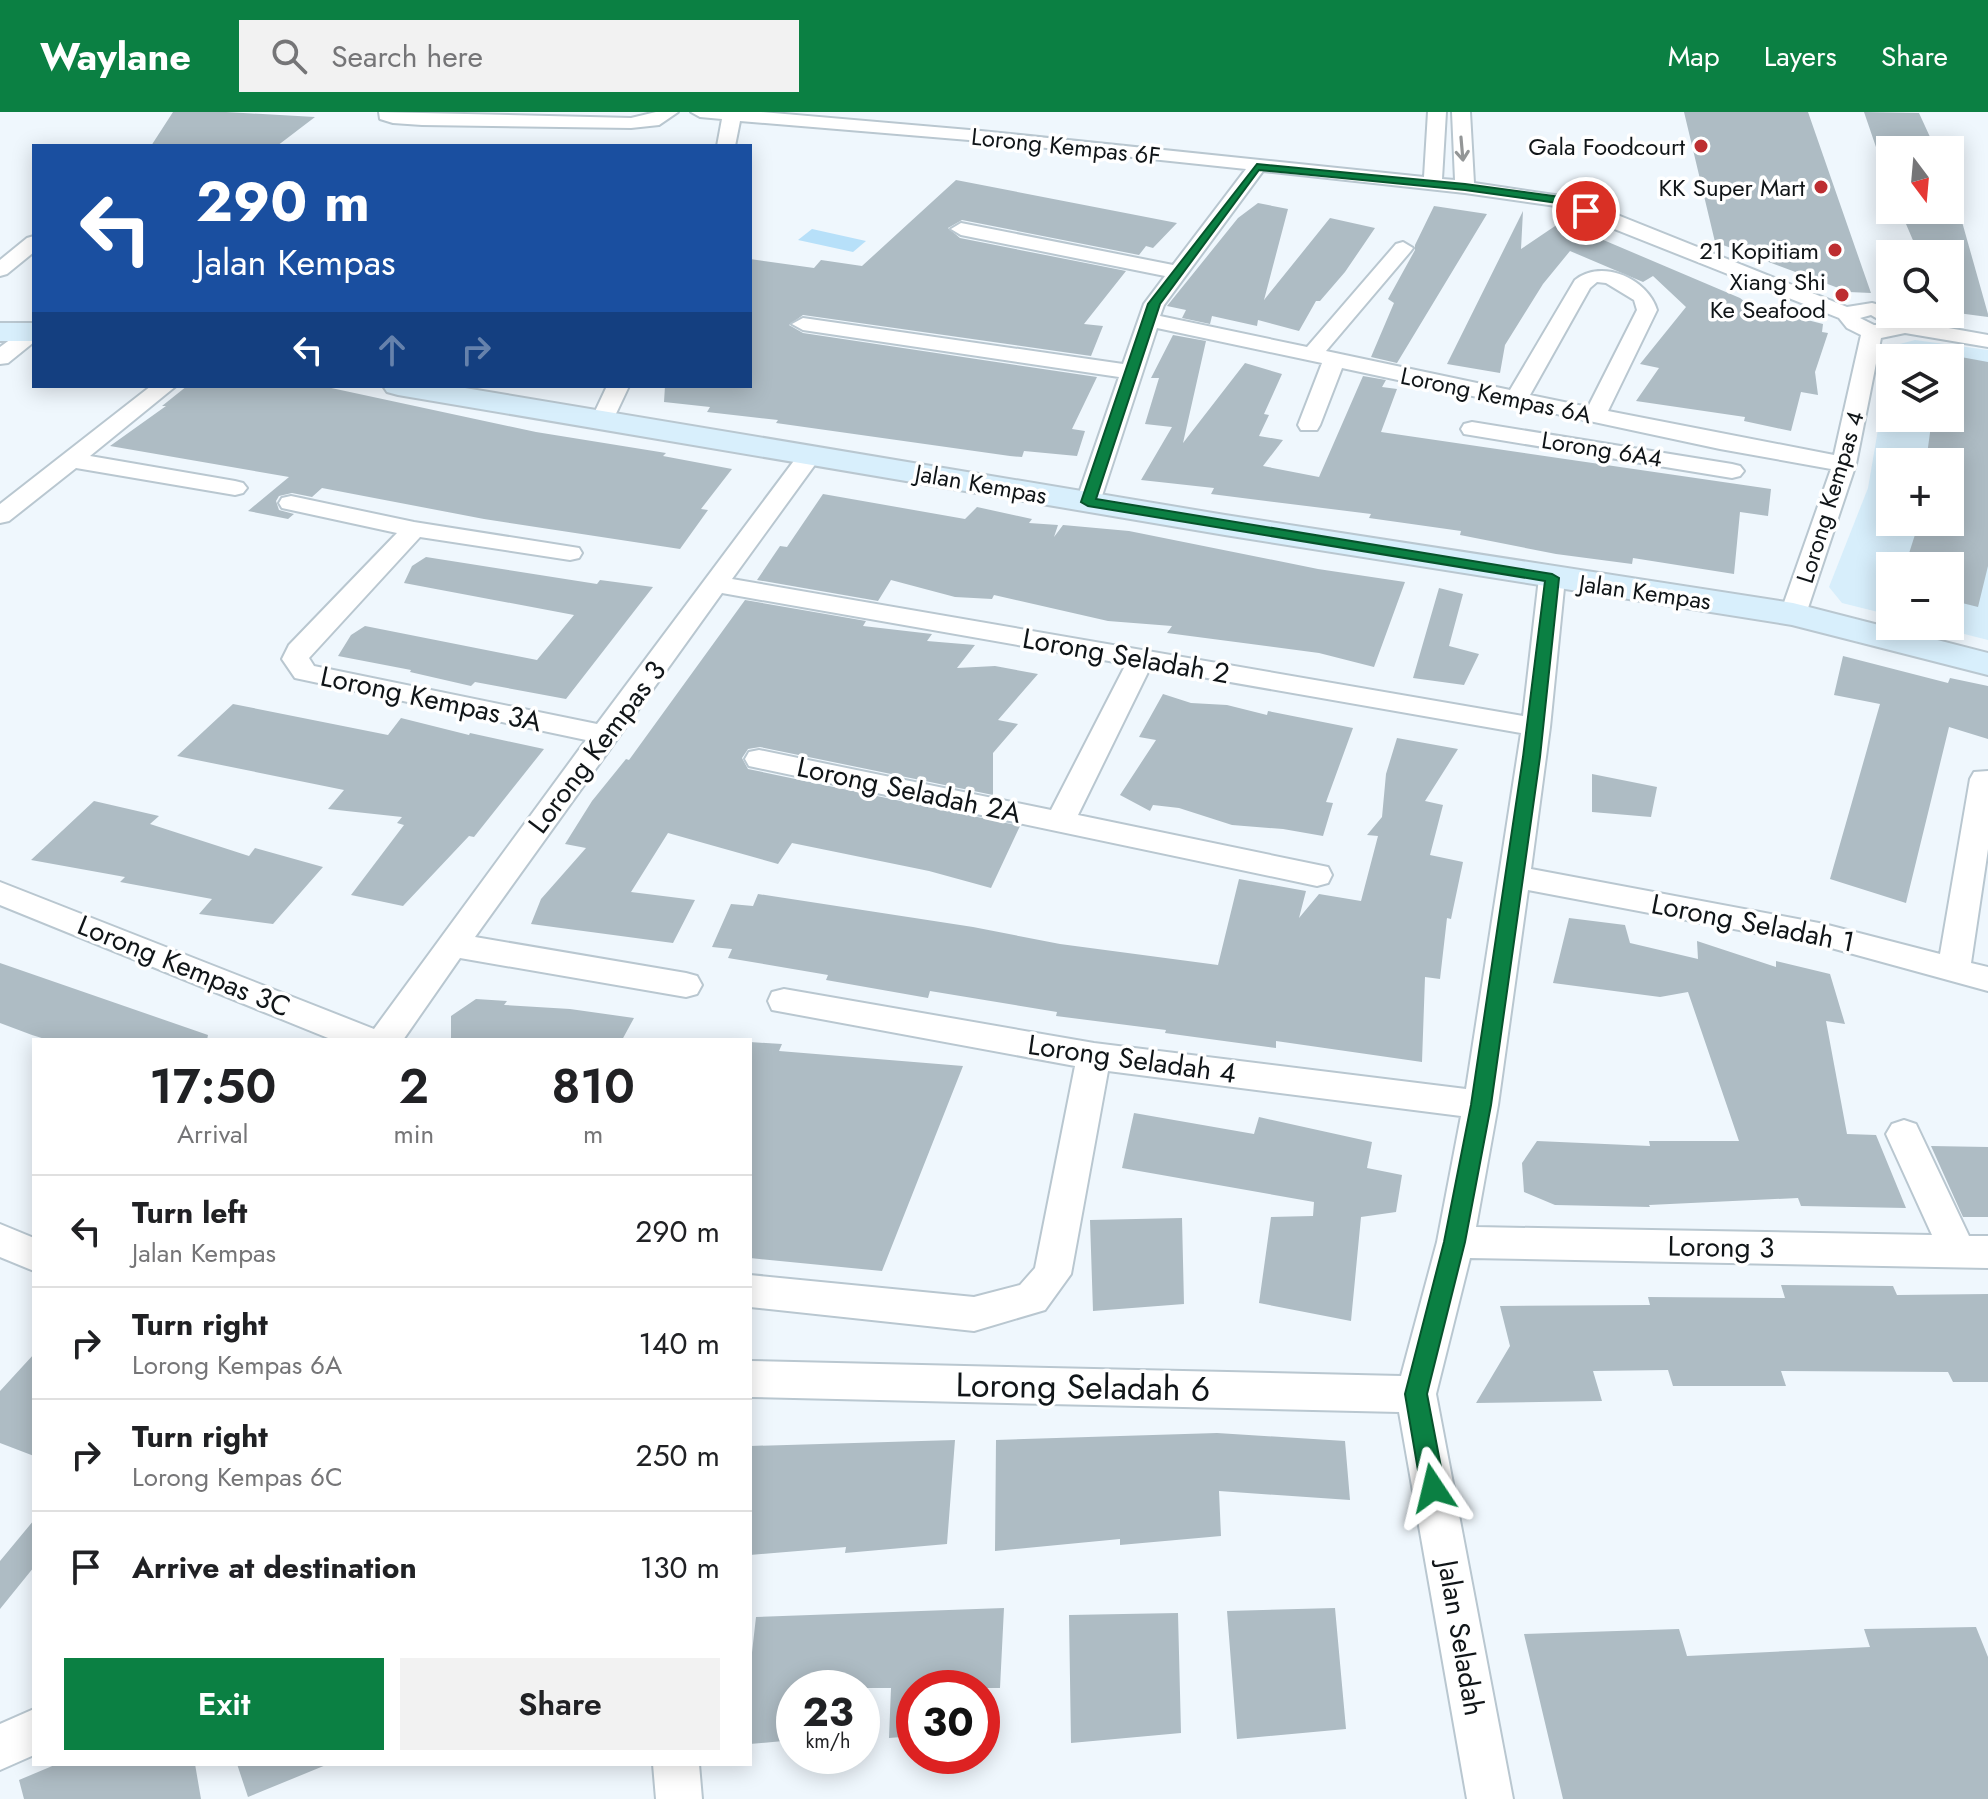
<!DOCTYPE html>
<html lang="en">
<head>
<meta charset="utf-8">
<style>
  :root { --surface:#fff; --page:#f2f2f2; --text:#202124; --muted:#757577; --line:#e0e0e0; --accent:#0b8043 }
  body { margin:0; font-family:Jost,sans-serif; background:var(--page); color:var(--text); height:100vh; display:flex; flex-direction:column; font-size:30px; white-space:nowrap }
  * { box-sizing:border-box; margin:0 }
  p { font-size:26px; color:var(--muted) }
  .icon { flex:none; width:44px; height:44px; fill:none; stroke:currentColor; stroke-width:2; stroke-linecap:round; stroke-linejoin:round }
  .map { position:relative; flex:1; overflow:hidden }
  .drawer { position:absolute; left:32px; top:926px; width:720px; height:728px; display:flex; flex-direction:column; background:var(--surface); border-radius:0px; box-shadow:0 4px 20px #0003 }
  .drawer>* { flex:none }
  .top-card { position:absolute; left:32px; top:32px; width:720px; height:244px; border-radius:0px; box-shadow:0 4px 20px #0003; background:#1a4fa0; color:#fff; overflow:hidden }
  .needle { width:52px; rotate:164deg }
  .controls { position:absolute; left:1876px; top:24px; display:grid; gap:16px }
  .controls a { display:grid; place-items:center; width:88px; height:88px; border-radius:0px; background:var(--surface); box-shadow:0 4px 20px #0003; font-size:40px }
  .speed { position:absolute; left:776px; top:1558px; display:flex; gap:16px; font-size:40px; font-weight:700; text-align:center }
  .speed>* { display:grid; place-content:center; width:104px; height:104px; border-radius:50%; background:var(--surface); box-shadow:0 4px 20px #0003; line-height:1 }
  .speed small { font-size:20px; font-weight:400 }
  .speed .limit { border:12px solid #d22; background:#fff; color:#111 }
  .pin { position:absolute; display:grid; place-items:center; width:68px; height:68px; color:#fff; margin:-34px; border:4px solid #fff; border-radius:50%; box-shadow:0 2px 8px #0007 }
  .me { position:absolute; width:88px; margin:-44px; rotate:350deg; stroke-linejoin:round; filter:drop-shadow(0 0 6px #0008) }
  .turn { display:flex; align-items:center; gap:28px; height:168px; padding:0 32px; font-size:36px }
  .turn .icon { width:104px; height:104px; stroke-width:2.5 }
  .turn b { display:block; font-size:56px; line-height:68px }
  .lanes { display:flex; align-items:center; height:76px; padding:0 32px; background:#0003; justify-content:center; gap:40px; direction:ltr }
  .lanes .off { opacity:.35 }
  .eta { display:flex; justify-content:space-evenly; align-items:center; height:136px; text-align:center }
  .eta b { font-size:48px; font-weight:600; line-height:56px }
  .action { display:flex; gap:16px; margin-top:auto; padding:16px 32px }
  .action a { flex:1; height:92px; border-radius:0px; background:var(--accent); color:#fff; font-size:32px; font-weight:600; line-height:92px; text-align:center }
  .action a+a { background:var(--page); color:var(--text) }
  ul { padding:0; list-style:none }
  li { display:flex; align-items:center; gap:24px; height:112px; padding:0 32px; border-top:2px solid var(--line) }
  li div { flex:1 }
  li b { display:block; font-size:30px }
  li em { font-style:normal }
  header { display:flex; align-items:center; gap:48px; box-sizing:border-box; height:112px; padding:0 40px; background:var(--accent); color:#fff }
  header strong { font-size:38px }
  nav { display:flex; gap:44px; margin-inline-start:auto; font-size:28px }
  .search { width:560px; height:72px; background:var(--page); display:flex; align-items:center; gap:20px; box-sizing:border-box; padding:0 28px; border-radius:0px; color:var(--muted); font-size:30px }
  .map>svg:first-child { display:block }
  .built { fill:#d7eefb; fill-rule:evenodd }
  .green { fill:#b7e0f9 }
  .building { fill:#aebcc4 }
  .lines { fill:none; stroke-linecap:round; stroke-linejoin:round }
  .street-casing { stroke:#b9c7d0; stroke-width:4 }
  .secondary-casing { stroke:#b9c7d0; stroke-width:4 }
  .street { fill:#fff; fill-rule:evenodd }
  .secondary { fill:#d8effc; fill-rule:evenodd }
  .oneway { stroke:#939697 }
  .route { fill:#0b8043; stroke:#07532c; stroke-width:2 }
  .poi-dot { fill:#bd2e31; stroke:#fff; stroke-width:3 }
  .labels { text-anchor:middle; dominant-baseline:central; stroke-width:7; stroke-linejoin:round; paint-order:stroke }
  .far-street-label { font-size:24px; fill:#101518; stroke:#fff }
  .far-poi-label { font-size:24px; fill:#101518; stroke:#fff; text-anchor:end }
  .street-label { font-size:28px; fill:#101518; stroke:#fff }
  .near-street-label { font-size:34px; fill:#101518; stroke:#fff }
</style>
</head>
<body>
<header>
<strong>Waylane</strong>
<div class="search"><svg class="icon" aria-label="search" viewBox="0 0 24 24"><circle cx="10" cy="10" r="6"/><path d="M15 15l6 6"/></svg>Search here</div>
<nav><a>Map</a><a>Layers</a><a>Share</a></nav>
</header>
<div class="map">
<svg width="1988" height="1687" viewBox="0 0 1988 1687">
  <rect width="100%" height="100%" fill="#eff7fd"/>
  <path class="built" d="M1915,228l73,10v290l-55,-14h17v-60h-60v49l-48,-12 -13,-16 39,-99 22,-129v59h60v-60h-60l2,-12zM1890,350h60v60h-60z"/>
  <path class="green" d="M812,117l54,12 -13,11 -55,-12z"/>
  <path class="building" d="M173,0h53l89,5 -38,29h-126z
    M1684,0h124l63,181 -22,-1 -134,-50z
    M1864,0l55,1 17,37h-59z
    M956,68l221,43 -24,25 -7,-2 -7,9 -177,-35 -14,8 12,10 166,33 -42,53 19,2 -12,30 -288,-41 -14,10 14,8 294,44 -25,52 13,2 -8,25 -53,-5 -2,6 -12,-1 -234,-33 2,-3 -71,-8 3,-5 -46,-5 1,-16h85v-127l64,9 7,-8 41,6z
    M1258,91l30,6 -24,91 66,-82 45,10 -30,44 -25,29h-4l-17,30 -41,-11 -1,6 -45,-10 -2,8 -28,-6 4,-8 -19,-4 71,-88z
    M1957,92l31,110v3l-38,-5v-64l-35,-3 -15,-35h50v-5z
    M1434,94l53,8 -90,149 -26,-6 23,-54 -6,-4 27,-49v-5z
    M1523,99l-2,38 40,-27 179,76 31,24 5,-10 47,12 -1,8 6,1 -13,39 3,23 -17,-3 -10,39 -47,-10 1,-4 -109,-16 23,-33 -19,-4 46,-57 -33,-31 -10,6 -73,-31 -27,33 -38,61 -5,28 -53,-9z
    M1173,223l33,6 -23,102 62,-80 37,11 -18,40 5,1 -10,21 24,4 -20,26 56,11 44,-101 23,4 -4,7 15,2 -16,43 390,57 -3,27 -28,-4 -6,62 -101,-16 -1,6 -76,-10 -96,-19 1,-4 -92,-13 2,-4 -160,-20 3,-6 -73,-8 31,-53 -27,-3 14,-46h-8z
    M1950,243l38,7v204l-10,41 -28,-7v-34h-45l14,-44h31v-60h-24l6,-44h18z
    M187,274h135l214,46 130,21 -3,3 69,13 -31,40 7,1 -28,39 -196,-30 -162,-31 -10,9 -20,-4 -13,3 -3,5 3,9 15,4 -6,5 -40,-8 41,-34 -179,-31 56,-40h-4z
    M823,382l142,25 12,-12 55,12 -3,4 29,2 -4,12 9,-12 66,6 189,38 87,13 -31,85 -55,-14 -152,-20 5,-7 -64,-5 -114,-26 -2,4 -37,-2 -64,-17 -13,21 -121,-21 23,-34 7,1z
    M426,445l171,27 3,-4 53,7 -87,112 -91,-17 -4,4 -61,-14 1,-2 -73,-14 13,-21 14,-9 172,34 37,-45 -170,-32 8,-17z
    M1439,476l24,6 -14,52 30,8 -15,31 -51,-7z
    M745,488l121,21 -3,5 69,8 -5,7 48,4 -18,23 38,-2 43,8 -40,46 20,4 -25,29v42l-233,-48 -12,2 -6,9 6,11 272,57 -29,62 -62,-17 -137,-28 -14,21 -110,-31 -37,59 64,8 -22,43 -142,-19 10,-25 45,-51 -21,-4 27,-43 34,-42 3,1z
    M1843,544l105,27 2,-5 38,8v53l-39,-12 -43,176 -76,-24 50,-175 -46,-9z
    M1163,582l28,9 36,2 40,10 1,-4 85,17 -27,74 7,1 -10,33 -40,-7 -51,-4 -53,-17 -26,-3 -3,6 -30,-16 36,-55 -17,-3z
    M233,592l155,31 13,-17 68,17 1,-2 74,16 -70,88 -5,-1 -66,70 -52,-11 53,-70 -7,-2 5,-6 -74,-8 16,-19 -167,-34z
    M1397,626l61,11 -33,52 18,4 -13,50 33,7 -12,57 -4,-1 -7,61 -15,-2 -3,85 -146,-21v7l-111,-15 1,-3 -110,-14 1,-4 -127,-21 -2,7 -102,-18 2,-5 -100,-17 4,-9 -20,-2 19,-43 22,2 5,-12 215,33 87,17 158,21 21,-86 67,12 -7,27 20,-24 42,7 17,-65 -11,-1 15,-18 4,-43z
    M1592,662l65,13 -6,30 -59,-5z
    M94,689l65,15 -9,8 99,32 6,-8 68,19 -50,57 -74,-10 13,-15 -92,-17 5,-5 -94,-17z
    M1569,806l56,7 5,18 68,16 -1,-18 79,26v-6l54,13 15,50 -19,-3 21,113 29,1 30,73 -105,-2 -3,-8 -149,7 1,2 -95,-2 -31,-13 -2,-29 15,-22 113,5 -1,-5h90l-51,-149 -28,5 -107,-14z
    M0,851l208,72 -1,5h-159l-16,-5 -32,-12z
    M476,887l31,2 -3,4 66,4 64,9 -12,22h-171v-24z
    M750,930l32,2 -3,7 184,15 -81,205 -132,-13z
    M1134,1001l120,21 5,-17 113,25 -5,26 35,7 -6,37 -35,5 -10,104 -92,-18 12,-86 42,-1 1,-14 -192,-34z
    M1931,1034l57,1v70h-25z
    M1182,1106l2,86 -91,7 -3,-91z
    M1781,1173l112,1 4,9 91,-1v88h-35l-5,-10 -167,-1 5,15h-113l-5,-16 -75,1 9,30 -126,2 34,-57 -10,-40 150,-1 -2,-8 137,1z
    M34,1242v102l-34,-13v-52z
    M1217,1321l128,8 5,59 -131,-9 2,45 -101,9v-6l-125,12 1,-111z
    M955,1328l-8,104 -102,9 1,-6 -96,8v-109z
    M34,1408v47l-34,42v-48z
    M1004,1496l-4,80h-86v48l-25,2 2,-50h-97v52l-44,4v-74l6,-53z
    M1335,1496l11,121 -109,10 -10,-128z
    M1178,1501l3,120 -110,10 -2,-128z
    M1976,1515l12,30v142h-425l-39,-165 155,-5 8,27 183,-9 -6,-18z
    M57,1652h138l6,35h-177l-5,-19z
    M237,1652h89v1l-78,32z"/>
  <g class="lines">
    <g class="street-casing">
      <path id="street" d="M379,0l252,6 25,-6h22l-19,13 -28,3 -209,-3 -29,-2 -13,-4z
        M691,0h70l220,19 443,46 4,-65h18l-4,67 13,1 -3,-68h18l4,71 101,15 272,109 25,-4 18,5v6h11l8,7 79,14v12l-83,-14 -24,5 -25,126 -50,150 -4,6h-18l-4,-6 51,-145 -111,-20 -378,-81 -22,57 -3,5h-16l-3,-5 24,-62 -165,-35 -57,174 -3,5h-18l-3,-5 43,-125 -316,-47 -11,-6 11,-6 320,46 21,-60 21,-28 -204,-41 -10,-6 10,-6 212,42 73,-96 -265,-28 -241,-20 -5,25h-18l5,-27 -22,-2zM1263,59l202,22 98,14 3,1 -11,6 3,4 26,-1 255,101 8,10 14,7 -27,120 -226,-44 49,-101c-9,-31 -55,-52 -82,-30l-65,110 -184,-39 84,-99 3,-4 -10,-6 -7,2 -89,103 -147,-31 4,-11zM1597,170l9,1 28,17 3,10 -49,97 -58,-12 60,-107zM1871,203l17,10h-14l-14,-7z
        M34,124v16l-27,22 -7,2v-16l27,-22z
        M34,214v16l-26,21 -8,1v-17l26,-19z
        M151,274h25l-86,70 145,25 8,2 4,5 -4,5 -8,2 -159,-27 -67,53 -9,2v-19z
        M607,274h22l-16,34 -3,5h-16l-3,-5z
        M1472,310l260,42 8,2 4,5 -4,5 -8,2 -268,-44 -3,-5 3,-5z
        M810,336l8,2 4,5 -90,124 791,137 16,-138 4,-5h18l4,5 -15,149 -19,142 293,55 116,30 30,-175 4,-7 14,-1v78l-17,114 17,4v24l-164,-45 -296,-56 -30,215 -22,122 456,8 -46,-101 6,-10 12,-4 12,4 53,112h19v32l-518,-10 -34,136 77,405h-46l-68,-387 -649,-15v-36l651,15 36,-134 24,-126 -353,-45 -37,203 -26,36 -71,21 -224,-24v-32l224,22 46,-12 15,-17 40,-202 -303,-56 -4,-9 4,-9 12,-3 310,54 372,46 55,-356 -371,-65 -72,147 250,52 4,8 -4,8 -11,3 -568,-120 -4,-7 4,-7 10,-2 292,60 75,-146 -404,-71 -247,344 211,36 11,3 5,9 -5,9 -11,3 -226,-39 -57,82h-70l-333,-135v-23l374,147 212,-289 -291,-62 -13,-19 7,-14 108,-112 -115,-25 -3,-5 3,-5 9,-2 123,26 165,26 3,5 -3,5 -9,2 -150,-23 -111,121 5,8 283,58 205,-274z
        M0,1112l34,14v33l-34,-14z
        M34,1597v46l-34,15v-46z
        M653,1652h46l3,35h-46z"/>
    </g>
    <g class="secondary-casing">
      <path id="secondary" d="M0,211h34v18h-34z
        M383,274h70l772,129 568,88 195,50v22l-196,-50 -567,-90 -827,-140 -11,-3z"/>
    </g>
    <use href="#street" class="street"/>
    <use href="#secondary" class="secondary"/>
  </g>
  <defs><path id="oneway-shaft" d="M-6 0H5M1.5-3L5.5 0L1.5 3" fill="none" stroke-width="1.6" stroke-linecap="round" stroke-linejoin="round" transform="scale(2)"/></defs>
  <use class="oneway" href="#oneway-shaft" transform="translate(1462 37) rotate(85)"/>
  <path class="route" d="M1257,52l208,20 103,14 24,13 -6,4 -21,-11 -100,-14 -206,-20 -99,134 -64,195 456,75 7,4 -19,179 -49,348 -26,137 -38,152 18,94 -4,8 -8,3 -8,-3 -4,-8 -16,-94 39,-152 27,-137 52,-348 22,-176 -457,-75 -7,-4 67,-198z"/>
  <g class="poi-dot">
    <circle cx="1701" cy="34" r="8"/>
    <circle cx="1821" cy="75" r="8"/>
    <circle cx="1835" cy="138" r="8"/>
    <circle cx="1842" cy="183" r="8"/>
  </g>
  <g class="labels">
    <g class="far-street-label">
      <text transform="translate(1066 34) rotate(6)">Lorong Kempas 6F</text>
      <text transform="translate(1496 283) rotate(12)">Lorong Kempas 6A</text>
      <text transform="translate(1602 337) rotate(9)">Lorong 6A4</text>
      <text transform="translate(981 372) rotate(10)">Jalan Kempas</text>
      <text transform="translate(1830 385) rotate(-73)">Lorong Kempas 4</text>
      <text transform="translate(1645 480) rotate(8)">Jalan Kempas</text>
    </g>
    <g class="far-poi-label">
      <text x="1685" y="34">Gala Foodcourt</text>
      <text x="1805" y="75">KK Super Mart</text>
      <text x="1819" y="138">21 Kopitiam</text>
      <text x="1826" y="169">Xiang Shi<tspan x="1826" dy="28">Ke Seafood</tspan></text>
    </g>
    <g class="street-label">
      <text transform="translate(1126 544) rotate(10)">Lorong Seladah 2</text>
      <text transform="translate(431 587) rotate(12)">Lorong Kempas 3A</text>
      <text transform="translate(597 635) rotate(-53)">Lorong Kempas 3</text>
      <text transform="translate(909 678) rotate(12)">Lorong Seladah 2A</text>
      <text transform="translate(1753 811) rotate(11)">Lorong Seladah 1</text>
      <text transform="translate(184 854) rotate(22)">Lorong Kempas 3C</text>
      <text transform="translate(1132 947) rotate(8)">Lorong Seladah 4</text>
      <text transform="translate(1721 1135) rotate(1)">Lorong 3</text>
      <text transform="translate(1461 1526) rotate(80)">Jalan Seladah</text>
    </g>
    <g class="near-street-label">
      <text transform="translate(1083 1275) rotate(1)">Lorong Seladah 6</text>
    </g>
  </g>
</svg>
<div class="controls">
<a><svg class="needle" viewBox="-14 -14 28 28"><path d="M0-13l5 13h-10z" fill="#e53935"/><path d="M0 13l5-13h-10z" fill="#757577"/></svg></a>
<a><svg class="icon" aria-label="search" viewBox="0 0 24 24"><circle cx="10" cy="10" r="6"/><path d="M15 15l6 6"/></svg></a>
<a><svg class="icon" aria-label="layers" viewBox="0 0 24 24"><path d="M12 4l9 5-9 5-9-5zM3 14l9 5 9-5"/></svg></a>
<a>+</a>
<a>−</a>
</div>
<div class="speed"><div>23<small>km/h</small></div><div class="limit">30</div></div>
<div class="pin" style="left:1586px;top:99px;background:#d93025"><svg class="icon" aria-label="arrive" viewBox="0 0 24 24"><path d="M6 21V4h12l-3 4 3 4H6"/></svg></div>
<svg class="me" style="left:1433px;top:1376px" viewBox="-20 -20 40 40"><path d="M0-17L14 15 0 8-14 15z" fill="#0b8043" stroke="#fff" stroke-width="4"/></svg>
<div class="top-card">
<div class="turn"><svg class="icon" aria-label="left" viewBox="0 0 24 24"><path d="M17 20v-9H6M10 6l-5 5 5 5"/></svg><div><b>290 m</b>Jalan Kempas</div></div>
<div class="lanes"><svg class="icon" aria-label="left" viewBox="0 0 24 24"><path d="M17 20v-9H6M10 6l-5 5 5 5"/></svg><svg class="icon off" aria-label="ahead" viewBox="0 0 24 24"><path d="M12 20V5M6 11l6-6 6 6"/></svg><svg class="icon off" aria-label="right" viewBox="0 0 24 24"><path d="M7 20v-9h11M14 6l5 5-5 5"/></svg></div>
</div>
<section class="drawer">
<div class="eta">
<div><b>17:50</b><p>Arrival</p></div>
<div><b>2</b><p>min</p></div>
<div><b>810</b><p>m</p></div>
</div>
<ul>
<li><svg class="icon" aria-label="left" viewBox="0 0 24 24"><path d="M17 20v-9H6M10 6l-5 5 5 5"/></svg><div><b>Turn left</b><p>Jalan Kempas</p></div><em>290 m</em></li>
<li><svg class="icon" aria-label="right" viewBox="0 0 24 24"><path d="M7 20v-9h11M14 6l5 5-5 5"/></svg><div><b>Turn right</b><p>Lorong Kempas 6A</p></div><em>140 m</em></li>
<li><svg class="icon" aria-label="right" viewBox="0 0 24 24"><path d="M7 20v-9h11M14 6l5 5-5 5"/></svg><div><b>Turn right</b><p>Lorong Kempas 6C</p></div><em>250 m</em></li>
<li><svg class="icon" aria-label="arrive" viewBox="0 0 24 24"><path d="M6 21V4h12l-3 4 3 4H6"/></svg><div><b>Arrive at destination</b></div><em>130 m</em></li>
</ul>
<div class="action"><a>Exit</a><a>Share</a></div>
</section>
</div>
</body>
</html>
